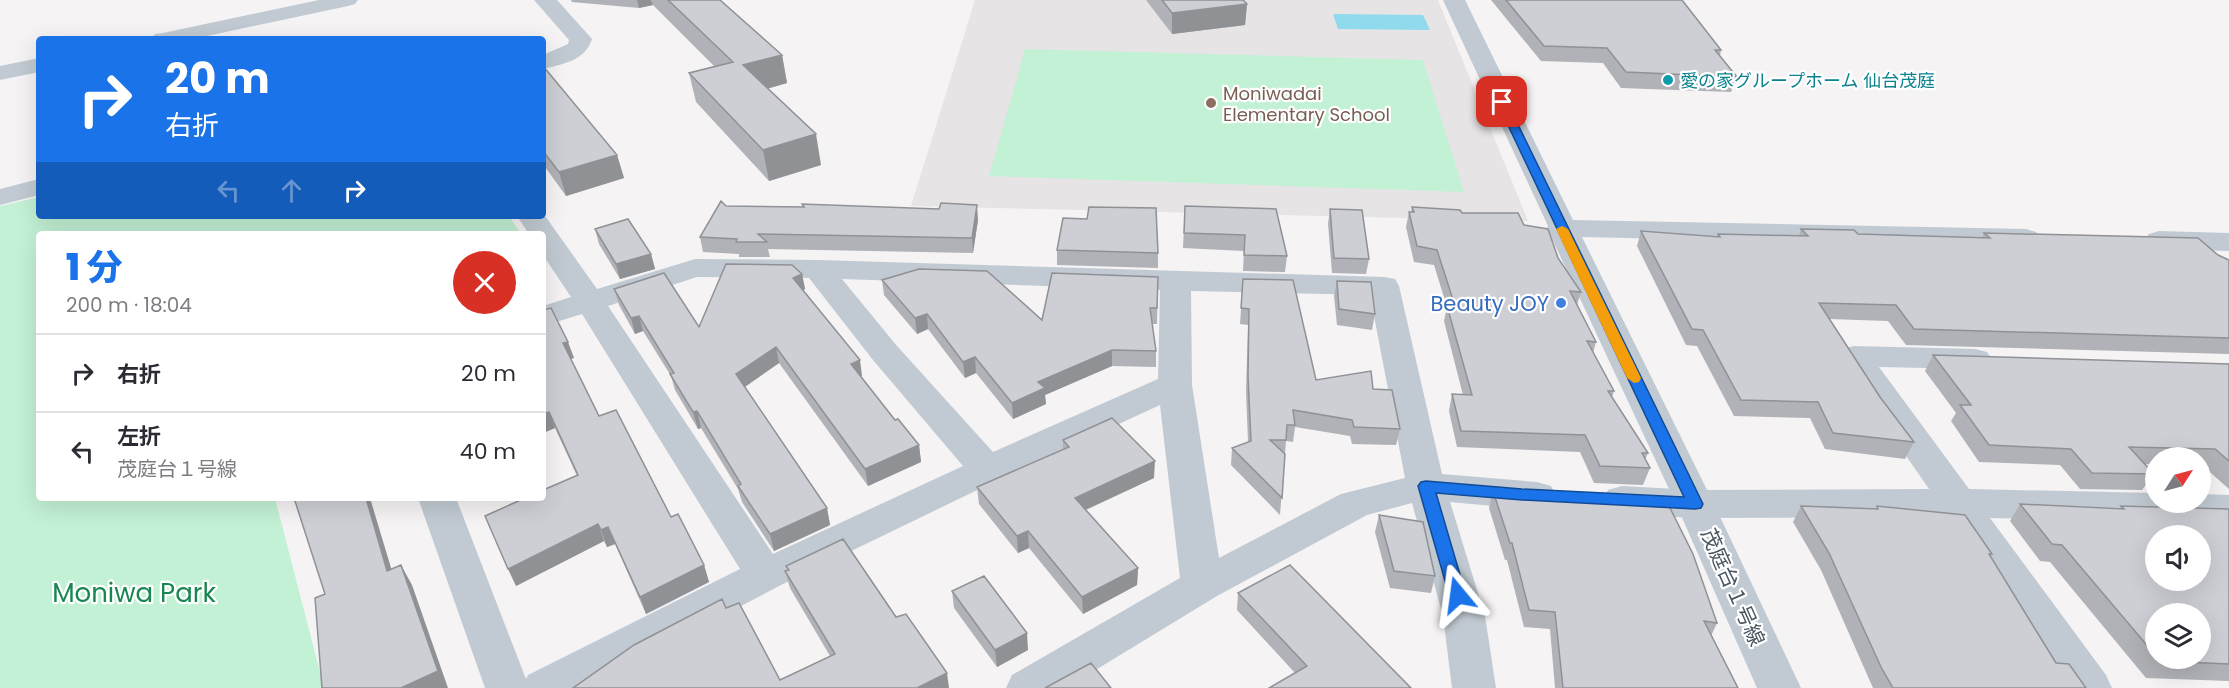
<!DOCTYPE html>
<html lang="ja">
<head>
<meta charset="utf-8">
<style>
  :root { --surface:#fff; --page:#f7f7f7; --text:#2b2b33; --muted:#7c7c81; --line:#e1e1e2; --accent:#1a73e8 }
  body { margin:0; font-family:Poppins,"Noto Sans JP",sans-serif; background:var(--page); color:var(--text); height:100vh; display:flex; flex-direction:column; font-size:22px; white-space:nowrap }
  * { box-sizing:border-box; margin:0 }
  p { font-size:20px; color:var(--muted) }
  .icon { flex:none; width:33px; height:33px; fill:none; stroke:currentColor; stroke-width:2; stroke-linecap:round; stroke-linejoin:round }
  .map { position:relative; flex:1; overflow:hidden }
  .side { position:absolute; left:36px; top:231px; width:510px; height:270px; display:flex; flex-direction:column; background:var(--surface); border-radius:6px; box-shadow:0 6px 24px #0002 }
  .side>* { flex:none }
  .guide { position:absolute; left:36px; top:36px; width:510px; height:183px; border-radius:6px; box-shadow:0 6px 24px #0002; background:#1a73e8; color:#fff; overflow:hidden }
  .needle { width:39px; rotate:54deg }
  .tools { position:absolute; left:2145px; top:447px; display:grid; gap:12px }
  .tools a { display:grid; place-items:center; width:66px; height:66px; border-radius:50%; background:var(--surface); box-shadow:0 6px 24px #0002; font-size:30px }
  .pin { position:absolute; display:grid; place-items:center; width:51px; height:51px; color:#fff; margin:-26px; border-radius:12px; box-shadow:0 3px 9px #0006 }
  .me { position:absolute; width:66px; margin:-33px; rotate:344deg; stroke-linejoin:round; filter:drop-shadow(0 0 4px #0008) }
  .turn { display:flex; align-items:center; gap:21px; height:126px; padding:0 30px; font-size:27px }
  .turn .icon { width:78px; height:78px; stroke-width:2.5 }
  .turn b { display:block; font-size:42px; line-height:51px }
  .lanes { display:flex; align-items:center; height:57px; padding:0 30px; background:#0003; justify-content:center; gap:30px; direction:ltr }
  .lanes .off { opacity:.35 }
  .round { display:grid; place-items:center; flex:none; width:63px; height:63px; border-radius:32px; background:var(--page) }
  .headline { display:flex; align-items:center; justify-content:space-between; height:102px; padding:0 30px }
  h1 { font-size:36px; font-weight:800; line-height:45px; color:var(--accent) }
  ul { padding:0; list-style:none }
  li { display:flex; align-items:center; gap:18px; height:78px; padding:0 30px; border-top:2px solid var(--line) }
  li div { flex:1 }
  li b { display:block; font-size:22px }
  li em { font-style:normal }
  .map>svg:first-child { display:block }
  .education { fill:#e6e4e5 }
  .green { fill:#c3f1d5 }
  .water { fill:#90daee }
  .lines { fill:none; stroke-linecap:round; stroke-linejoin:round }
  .pedestrian { fill:#c1cad2; fill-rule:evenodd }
  .minor { fill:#c1cad2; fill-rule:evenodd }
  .tertiary { fill:#c1cad2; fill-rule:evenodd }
  .wall { fill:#b0b2b7; fill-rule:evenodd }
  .shaded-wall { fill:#909195 }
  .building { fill:#cdcfd5; stroke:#909195; stroke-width:1.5; fill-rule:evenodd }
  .route { fill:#1a73e8; stroke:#114b97; stroke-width:1.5 }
  .slow { fill:#f59e0b }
  .culture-dot { fill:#0f9aa8; stroke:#fff; stroke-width:2 }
  .education-dot { fill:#8d6e63; stroke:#fff; stroke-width:2 }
  .shop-dot { fill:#3f7fe0; stroke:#fff; stroke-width:2 }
  .labels { text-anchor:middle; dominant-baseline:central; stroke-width:4.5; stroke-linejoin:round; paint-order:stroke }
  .far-culture-label { font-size:18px; fill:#0d838f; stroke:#fff; text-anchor:start }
  .far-education-label { font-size:18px; fill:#785e54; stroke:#fff; text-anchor:start }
  .shop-label { font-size:21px; fill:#366cbe; stroke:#fff; text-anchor:end }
  .street-label { font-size:21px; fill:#4a5661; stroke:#fff }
  .near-park-label { font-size:26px; fill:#17864f; stroke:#fff }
</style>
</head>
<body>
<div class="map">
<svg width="2229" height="688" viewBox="0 0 2229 688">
  <rect width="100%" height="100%" fill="#f5f3f3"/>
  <path class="education" d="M975,0h463l90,221 -617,-15z"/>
  <path class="green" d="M1025,49l398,11 41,132 -475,-16z
    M39,197v19h470l12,18h-482v264h236l49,190h-324v-482z"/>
  <path class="water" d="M1333,14l90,1 7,15 -92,-1z"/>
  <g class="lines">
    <path class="pedestrian" d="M319,0h39l-3,4 -7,2 -155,33h-41l3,-5 8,-1z
      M39,58v14l-39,8v-14z"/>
    <path class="minor" d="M543,213l54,76 98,-30 123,1 566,17 11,2 4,7 43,188 95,8 14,4 5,10 -5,10 -14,4 -87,-8 35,114 11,72h-44l-9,-72 -31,-113 -45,12 -150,81 -151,92h-60l6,-13 168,-97 -20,-173 -160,74 -221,107 -194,102h-100l-67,-190h38l70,181 2,-4 212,-106 -158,-255 -39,12v-20l28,-9 -28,-42v-21h-14l-12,-18h26zM697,277l112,1 64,82 90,106 -190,88 -165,-248zM842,279l318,11 -2,89 -165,73 -96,-106zM1191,291l179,4 35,183 -64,16 -122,64 -27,-173z
      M1854,346l121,3 12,3 5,7 -5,7 -12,3 -96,-2 90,122 187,4v9h44v-8l29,1v28l-239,-5 116,157 6,13h-47l-117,-171 -253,1 -73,-4 -14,-4 -5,-10 5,-10 14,-4 73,4 234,-1 -92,-133 5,-7z"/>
    <path class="tertiary" d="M534,0h23l35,39c-7,22 -29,25 -49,30v-14l25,-11 1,-4z
      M1443,0h22l108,220 453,9 10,3 5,6 -5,6 -10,3 -444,-10 132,267 87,184h-44l-81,-184 -129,-276 1,-2z
      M39,179v16l-39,10v-16z
      M2159,231l70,2v18l-70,-2 -10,-3 -5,-6 5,-6z"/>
  </g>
  <path class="wall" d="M571,0h149l62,55 5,28 -20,6 54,76 -52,16 -73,-79 -7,-29 25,-7 -61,-61 -14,3 -67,-6z
    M1146,0h97l4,4 -2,21 -73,9z
    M1491,0h191l39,50 -1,6 17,21 -6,15 -110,-4 -18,-25 -62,-2z
    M543,66l74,89 7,23 -58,18 -23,-32z
    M802,204l176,16 -5,33 -205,-4 2,8h-31v-3l-36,-2 -3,-15 26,-31 77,1z
    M1185,206l102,50 -2,16 -42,-1 1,-20 -61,-3z
    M1412,207l50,6 62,12 34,33 23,34 -4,13 19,37 -3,11 21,38 -2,6 36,56 -3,7 5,8 -7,17 -49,-2 -14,-31 -123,-5 -8,-36 3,-17 11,1 -19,-74 3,-14 -13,-42 -20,-3 -8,-35 3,-15h2z
    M1330,209l39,50 -3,15 -34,-1 -4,-49z
    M595,229l56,25 4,15 -35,10 -21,-35z
    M1801,229l57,5 124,4 2,-5 234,22 11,5v94l-323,-9 -18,-24 -59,-2 51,78 34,45 -9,17 -80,-10 -15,-31 -76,-2 -37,-70 -11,-1 -49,-99 4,-15 76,6 1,-3 81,2z
    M1057,250l101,3v15l-101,-3z
    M802,274l3,15 -2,1 59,86 -1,1 34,43 24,25 2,17 -53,24 -89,-123 -34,24 82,121 3,17 -56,26 -32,-49 -4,-13 -37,-61 -3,1 -23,-39 -4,-14 -28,-45 -8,3 -16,-29 -5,-16 85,38z
    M1158,277l-1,47h-5l4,27v16l-44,-1 -67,29 1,9 -33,15 -37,-46 -11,5 -37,-49 -11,5 -33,-39 -2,-15 160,40z
    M1243,279l73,101 57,9 27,40 -4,16 -44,-1 -2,-8 -55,-9 -2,15 -7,-1 -6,74 -49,-50 1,-17 16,-6 -2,-50 2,-67 -8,-1z
    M1337,281l38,33 -3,16 -35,-5 -3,-29z
    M543,310l31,48 -3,1 28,57 72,101 33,48 5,17 -63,32 -31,-70 -8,3 -3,-6 -88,45 61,-110 -22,-48 -12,5z
    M1933,355l296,9v125l-26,-23h-3v-8h-44v7l-11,-1 9,10 -12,16 -62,-1 -20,-24 -81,-3 -28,-41 5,-8 -31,-42z
    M1063,440l91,38 -68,32 52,58 -1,17 -54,29 -54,-66 -11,5 -39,-49 -2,-17 86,-37z
    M1493,491l224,132 -6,13 27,52h-183l-5,-59 -26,-2 -17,-67h-2l-16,-52z
    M2020,504l99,5 2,-3 108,3v172l-83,-3 -96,-116 -10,-1 -30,-40zM2156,614l44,44h-44z
    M1801,506l74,3 2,-3 115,48 -2,2 66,107 30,25h-213l-52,-118 -28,-48z
    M1379,515l56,61 -4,17 -41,-5 -15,-56z
    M786,566l110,51 53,71h-376l153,-80 54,72 50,-24 -40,-68 -5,-17 2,-1z
    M952,591l76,59 -31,17 -43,-59z
    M1238,593l173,95 -116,-15 -58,-63z"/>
  <path class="shaded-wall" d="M637,0h14l2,5 -14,3z
    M1247,4l-2,21 -73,9v-21z
    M782,55l5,28 -39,11 -5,-29z
    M816,134l5,31 -52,16 -6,-31z
    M617,155l7,23 -58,18 -7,-24z
    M977,205l1,15 -5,33 -1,-15z
    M651,254l4,15 -35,10 -4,-15z
    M802,274l3,15 -9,5 -3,-16z
    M927,314l1,15 -11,5 -2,-16z
    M639,316l4,15 -8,3 -4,-16z
    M568,342l6,16 -5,1 -6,-16z
    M776,347l3,16 -39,27 -4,-16z
    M1112,350v16l-67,29 1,9 -33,15 -1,-16 26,-21z
    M975,357l1,16 -11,5 -2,-16z
    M860,360l2,16 -9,4 -2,-16z
    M697,411l4,17 -3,1 -5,-17z
    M549,412l6,16 -12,5v-19z
    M919,445l2,17 -53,24 -3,-17z
    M1155,461l-1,17 -78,36 -1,-16z
    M366,498h4l28,93 -11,-20z
    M827,508l3,17 -56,26 -4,-17z
    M598,524l6,17 -88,45 -8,-17z
    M608,527l7,17 -8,3 -6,-17z
    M1028,531l1,17 -11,5 -1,-17z
    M401,565l11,20 36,103h-47z
    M704,565l5,17 -63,32 -6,-17z
    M1138,568l-1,17 -54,29 -1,-17z
    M1027,633l1,17 -31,17 -2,-17z
    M947,673l2,15h-32z"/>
  <path class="building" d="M668,0h52l62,55 -39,10 73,69 -53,16 -74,-77 44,-11z
    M1162,0h81l4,4 -75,9z
    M1506,0h176l39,50h-6l22,27 -111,-5 -19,-24 -63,-2z
    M543,66l74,89 -58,17 -16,-21z
    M721,201l5,5 78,1 -2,-3 137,5 2,-6 36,2 -5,33 -214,-4 9,8h-31l1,-3 -37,-2z
    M1185,206l91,3 11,47 -43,-1 1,-20 -61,-2z
    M1089,207l67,1 2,45 -101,-3 6,-32 24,1z
    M1412,207l48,3 2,3h56l6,12 24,4 10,29 23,34 -11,-1 26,51 -9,-1 27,50h-6l40,62h-6l8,15 -50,-2 -15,-31 -124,-4 -9,-37 20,1 -25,-89h8l-18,-56 -20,-4 -8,-34h5z
    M1330,209l32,1 7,49 -35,-1z
    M628,219l23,35 -35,10 -21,-35z
    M1801,229l53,1 4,4 132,4 -6,-5 214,5 20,17 11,5v78l-315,-9 -18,-24 -77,-2 61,94 34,45 -81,-9 -15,-31 -77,-2 -38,-70 -11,-1 -51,-98 79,6 -2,-3 90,2z
    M726,264l66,1 10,9 -9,4 67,82 -9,4 44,56 3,-1 21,26 -54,24 -89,-122 -40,27 91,134 -57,26 -32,-48 3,-2 -44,-73 -4,1 -23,-38 4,-1 -35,-57 -8,2 -17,-29 50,-16 35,54z
    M919,269l68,2 55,49 10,-47 106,4 -1,31h-7l6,43 -44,-1 -74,32 7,6 -33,15 -37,-46 -12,5 -36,-48 -12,4 -33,-38z
    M1243,279l50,1 23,100 55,-9 2,18 19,1 8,39 -46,-2 -2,-7 -59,-10 2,15h-8l-1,15h-16l15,14 -3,44 -50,-50 19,-7 -3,-65 1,-67 -8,-1z
    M1337,281l34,1 4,32 -36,-5z
    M551,308l17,34 -5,1 36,73 17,-6 55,107 7,-3 26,51 -64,32 -32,-70 -7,3 -3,-6 -90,45 -23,-53 40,-18h18v-8l35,-15 -29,-63 -6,2v-104z
    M1933,355l296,9v97l-14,-12 -86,-2 25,27 -62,-1 -21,-24 -82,-4 -29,-40h11z
    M1112,418l43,43 -80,37 63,70 -56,29 -54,-66 -11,5 -40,-49 92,-40 -6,-7z
    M1493,491l174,11 26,52 24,69 -13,-2 34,67h-175l-8,-76 -26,-2 -17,-67h-2z
    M294,498h72l21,73 14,-6 37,106 -37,17h-79l-7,-90 10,-4z
    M2020,504l104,5 -3,-3 108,3v155l-69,-3 -2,-3h42v-44h-44v42l-94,-111 -10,-1zM2156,536h44v44h-44z
    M1801,506l77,3 -1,-3 88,9 27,39h-3l67,109 13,1 17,24h-193l-12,-21 -52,-114z
    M1379,515l44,7 12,54 -41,-5z
    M843,539l53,78 10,-3 41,59 -30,15h-344l61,-43 88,-46 4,9 13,-5 41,77 55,-26 -50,-83 4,-1 -3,-4z
    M1290,565l121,123h-142l38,-22 -69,-73z
    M984,576l43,57 -32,17 -43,-59z
    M1091,663l20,25h-66z"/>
  <path class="route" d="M1502,99l5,3 196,402 -2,4 -6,1 -173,-9 -86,-7 30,102 -2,4 -6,2 -7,-2 -2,-4 -31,-109 3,-4 5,-1 96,8 162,8 -187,-395z"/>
  <path class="slow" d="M1562,226l6,3 73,149 -2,4 -5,1 -7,-5 -71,-149z"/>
  <circle class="culture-dot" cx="1668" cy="80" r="6"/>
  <circle class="education-dot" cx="1211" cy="103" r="6"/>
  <circle class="shop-dot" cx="1561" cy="303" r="6"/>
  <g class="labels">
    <g class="far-culture-label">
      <text x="1680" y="80">愛の家グループホーム 仙台茂庭</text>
    </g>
    <g class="far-education-label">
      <text x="1223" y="93">Moniwadai<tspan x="1223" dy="21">Elementary School</tspan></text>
    </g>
    <g class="shop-label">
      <text x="1549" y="303">Beauty JOY</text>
    </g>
    <g class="street-label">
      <text transform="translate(1733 587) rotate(66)">茂庭台１号線</text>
    </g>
    <g class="near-park-label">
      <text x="134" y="593">Moniwa Park</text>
    </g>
  </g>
</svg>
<div class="tools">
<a><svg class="needle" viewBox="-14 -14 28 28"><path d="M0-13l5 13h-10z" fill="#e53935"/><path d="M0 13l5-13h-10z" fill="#7c7c81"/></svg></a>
<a><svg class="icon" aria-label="sound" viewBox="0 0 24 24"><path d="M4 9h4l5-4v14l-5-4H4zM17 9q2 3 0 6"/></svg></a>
<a><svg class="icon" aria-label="layers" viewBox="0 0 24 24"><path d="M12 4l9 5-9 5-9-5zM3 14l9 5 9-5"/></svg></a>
</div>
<div class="pin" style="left:1502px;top:102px;background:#d93025"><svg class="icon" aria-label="arrive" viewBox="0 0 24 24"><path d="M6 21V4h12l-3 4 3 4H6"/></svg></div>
<svg class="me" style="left:1458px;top:595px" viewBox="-20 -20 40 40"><path d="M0-17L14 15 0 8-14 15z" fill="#1a73e8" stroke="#fff" stroke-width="4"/></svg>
<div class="guide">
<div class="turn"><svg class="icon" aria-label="right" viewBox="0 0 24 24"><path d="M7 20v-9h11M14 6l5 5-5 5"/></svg><div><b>20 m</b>右折</div></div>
<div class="lanes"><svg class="icon off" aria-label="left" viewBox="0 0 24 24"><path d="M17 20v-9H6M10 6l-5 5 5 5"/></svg><svg class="icon off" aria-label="ahead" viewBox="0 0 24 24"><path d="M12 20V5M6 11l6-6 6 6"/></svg><svg class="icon" aria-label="right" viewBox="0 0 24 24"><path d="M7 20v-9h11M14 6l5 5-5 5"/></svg></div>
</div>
<section class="side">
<div class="headline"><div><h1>1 分</h1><p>200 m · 18:04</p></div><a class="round" style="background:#d93025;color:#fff"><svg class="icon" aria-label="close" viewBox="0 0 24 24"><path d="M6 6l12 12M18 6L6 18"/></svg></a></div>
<ul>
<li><svg class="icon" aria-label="right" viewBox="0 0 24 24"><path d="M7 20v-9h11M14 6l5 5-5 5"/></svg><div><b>右折</b></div><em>20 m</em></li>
<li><svg class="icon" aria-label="left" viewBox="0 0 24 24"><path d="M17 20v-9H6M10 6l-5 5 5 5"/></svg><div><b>左折</b><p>茂庭台１号線</p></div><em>40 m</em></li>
</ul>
</section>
</div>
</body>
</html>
